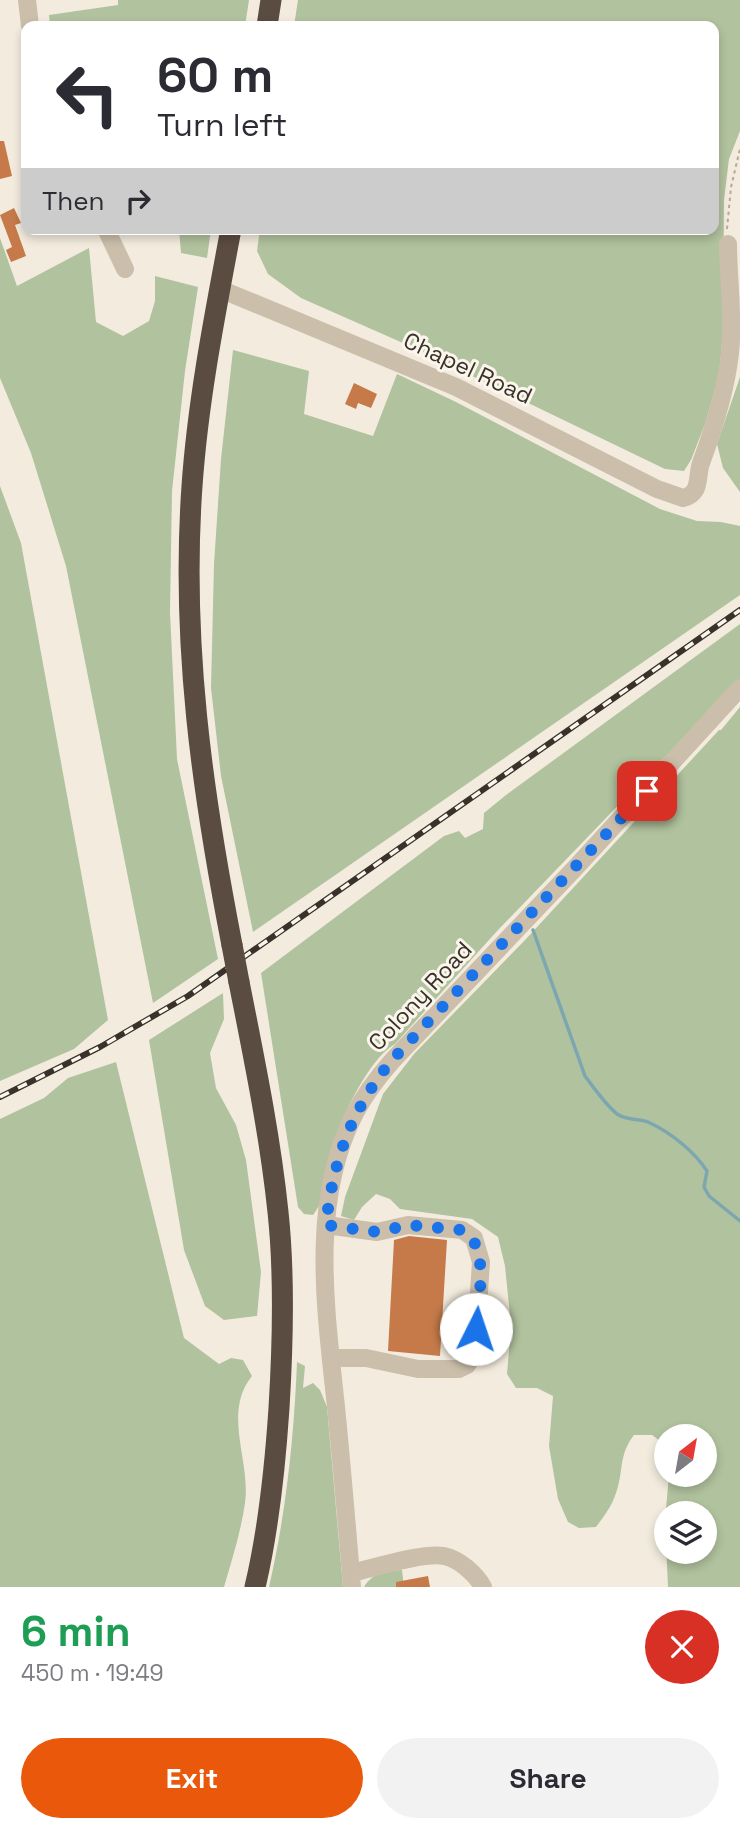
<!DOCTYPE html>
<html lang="en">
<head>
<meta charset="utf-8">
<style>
  :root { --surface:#fff; --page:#f2f2f3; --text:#2b2b33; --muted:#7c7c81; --accent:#ea580c }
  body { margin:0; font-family:"Space Grotesk",sans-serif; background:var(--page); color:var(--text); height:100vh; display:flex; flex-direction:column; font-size:26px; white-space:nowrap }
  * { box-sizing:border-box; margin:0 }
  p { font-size:23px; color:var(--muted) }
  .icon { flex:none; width:38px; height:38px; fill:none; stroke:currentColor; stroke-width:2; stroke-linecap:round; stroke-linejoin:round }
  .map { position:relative; height:1587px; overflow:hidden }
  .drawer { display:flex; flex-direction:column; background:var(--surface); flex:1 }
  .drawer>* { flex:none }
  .banner { position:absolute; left:21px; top:21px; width:698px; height:214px; border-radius:14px; box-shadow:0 4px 10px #0003; background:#fff; color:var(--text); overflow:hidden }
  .needle { width:46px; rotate:31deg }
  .buttons { position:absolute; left:654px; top:1424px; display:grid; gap:14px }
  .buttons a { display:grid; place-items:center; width:63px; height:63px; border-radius:50%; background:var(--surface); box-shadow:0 4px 10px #0003; font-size:35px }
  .pin { position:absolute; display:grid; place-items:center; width:60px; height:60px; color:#fff; margin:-30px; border-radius:14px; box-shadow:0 4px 10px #0006 }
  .me { position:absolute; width:77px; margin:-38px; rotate:4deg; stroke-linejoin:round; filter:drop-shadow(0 0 5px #0008) }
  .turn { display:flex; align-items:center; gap:24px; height:147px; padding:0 21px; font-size:32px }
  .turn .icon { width:91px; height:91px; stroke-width:2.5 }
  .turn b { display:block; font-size:49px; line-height:60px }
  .then { display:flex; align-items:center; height:66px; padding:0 21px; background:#0003; gap:14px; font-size:26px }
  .round { display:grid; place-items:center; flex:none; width:74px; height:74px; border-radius:37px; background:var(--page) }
  .overview { display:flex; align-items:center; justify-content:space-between; height:119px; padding:0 21px }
  h1 { font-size:42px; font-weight:700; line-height:52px; color:#1e9e55 }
  .primary-button { display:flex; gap:14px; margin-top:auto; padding:14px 21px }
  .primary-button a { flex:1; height:80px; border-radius:42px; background:var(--accent); color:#fff; font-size:28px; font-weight:700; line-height:80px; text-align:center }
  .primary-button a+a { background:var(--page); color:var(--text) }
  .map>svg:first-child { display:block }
  .green { fill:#b1c29e; fill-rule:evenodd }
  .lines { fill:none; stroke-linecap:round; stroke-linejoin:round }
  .stream { stroke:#7da7b0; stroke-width:3.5 }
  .building { fill:#c67a49 }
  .path { stroke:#b7a994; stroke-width:2; stroke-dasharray:3.5 3.5; stroke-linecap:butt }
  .minor { stroke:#cbbeaa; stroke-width:18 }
  .highway { stroke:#5a4c41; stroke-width:21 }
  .rail-casing { stroke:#39312a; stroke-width:6 }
  .rail { stroke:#faf6eb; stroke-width:3.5; stroke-dasharray:10; stroke-linecap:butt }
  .highway-bridge { stroke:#5a4c41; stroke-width:21 }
  .route { stroke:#1a73e8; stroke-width:12; stroke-dasharray:0 21.6 }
  .labels { text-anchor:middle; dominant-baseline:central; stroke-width:6; stroke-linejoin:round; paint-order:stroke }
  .street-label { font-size:23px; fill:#39312a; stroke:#faf6eb }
</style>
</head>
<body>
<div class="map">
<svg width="740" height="1587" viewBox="0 0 740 1587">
  <rect width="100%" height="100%" fill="#f3ecde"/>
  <path class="green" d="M118,0h131l-4,26h-195l-1,-11 69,-10z
    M298,0h442v131l-11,28 -5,41 -1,133 -4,43 -14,48 -14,36 -7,11 -19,-2 -253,-122 -111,-49 -33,-24 -11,-23 3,-22h454v-203h-420z
    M179,229h32l-4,29 -26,-5z
    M0,238l17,48 72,-38 7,74 27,14 26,-15 6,-20v-25l43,11 -13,84 -13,120 -2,121 7,147 41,200 -65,44 -87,-437 -35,-113 -31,-75z
    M233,350l76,21 -5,43 69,22 24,-62 59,28 204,107 37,12 24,1 19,4v69l-487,337 -32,-156 -10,-88 3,-124 7,-105z
    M740,377v115l-17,-24 -6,-24z
    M0,486l21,57 87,477 -34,29 -74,32z
    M740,624v55l-242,251 -103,114c-26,15 -51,69 -61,97 -7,25 -5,54 -21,74l-9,-1 -6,-7 -37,-234 183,-137 15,-5 6,7 18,-9 1,-16 22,-18z
    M740,707v880h-72l-3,-67 4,-45h36v-38h-38v19l-4,-13 -11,-8h-18c-16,21 -10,36 -18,58 -4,13 -12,23 -20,34l-17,1 -11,-6 -10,-23 -9,-53 4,-50 -16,-8h-21l-9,-14 4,-48 -6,-60 -7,-29 -26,-18 -72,-10 -10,-10 -14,-5 -14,13 -8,13 -13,-4 4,-19 38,-103 31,-40 112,-115 193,-209h2zM667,1514h38v38h-38z
    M223,993l1,26 -14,34 6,35 20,37 10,35 15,112 -4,44 -33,4 -19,-14 -21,-56 -35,-210z
    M116,1062l68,276 35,26 12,-6 12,2 9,16c-30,37 -1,85 -7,127 -4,28 -13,57 -21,84h-224v-468l44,-21 24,-20z
    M297,1362l8,4 -2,22 10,-5 7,7 7,17 16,180h-74c17,-74 25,-149 28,-225z
    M402,1570l2,17h-40c9,-15 22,-15 38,-17z"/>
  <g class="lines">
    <path class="stream" d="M533,930l52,146c9,12 20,28 32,38 10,7 21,4 31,8 22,10 46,29 59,49l-3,16 5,9 31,25"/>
  </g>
  <path class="building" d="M0,141h4l8,35 -12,3z
    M14,208l7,15 -6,2 11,31 -15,6 -5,-12 6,-3 -12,-32z
    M354,383l23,11 -6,14 -13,-5 -2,6 -11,-5z
    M409,1236l38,4 -7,116 -52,-5 6,-111z
    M428,1576l2,11h-34v-5z"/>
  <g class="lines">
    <path class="path" d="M727,229l4,-42 9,-38"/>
    <path class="minor" d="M27,0l3,26
      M106,229l19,40
      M220,289l236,98 201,102 26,9c19,-5 13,-20 18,-35 13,-35 25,-73 29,-110 4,-36 -2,-74 -2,-109
      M326,1225l51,7 31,-7 54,5 12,8 7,24 -6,90 -8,13 -8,4h-41l-52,-11h-35
      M351,1573c23,-5 72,-21 93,-17 15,3 32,18 39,31
      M352,1587c-5,-60 -10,-120 -16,-180 -10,-96 -27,-205 19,-294 10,-19 23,-36 37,-52l185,-195 163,-178"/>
    <path class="highway" d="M267,26l4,-26
      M231,229c-16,85 -33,171 -39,257 -11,157 10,305 40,459
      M239,982c15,76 31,153 39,230 7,65 5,131 1,196 -4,60 -10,120 -24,179"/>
    <g class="rail-casing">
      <path id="rail" d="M0,1097l100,-50 88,-51 552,-386"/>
    </g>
    <use href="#rail" class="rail"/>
    <path class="highway-bridge" d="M232,945l7,37"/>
  </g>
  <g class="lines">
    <path class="route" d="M476,1329c2,-27 15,-84 -14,-99l-54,-5 -31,7 -51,-7c7,-64 25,-115 66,-165l255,-269"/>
  </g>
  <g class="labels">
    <g class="street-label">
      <text transform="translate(468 368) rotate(25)">Chapel Road</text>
      <text transform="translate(420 996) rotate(-47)">Colony Road</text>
    </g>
  </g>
</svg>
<div class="buttons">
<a><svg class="needle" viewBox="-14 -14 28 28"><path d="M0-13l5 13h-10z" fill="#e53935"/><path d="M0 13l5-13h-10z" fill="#7c7c81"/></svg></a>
<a><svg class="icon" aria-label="layers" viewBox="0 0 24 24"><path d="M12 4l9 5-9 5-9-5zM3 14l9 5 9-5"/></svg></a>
</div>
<div class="pin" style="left:647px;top:791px;background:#d93025"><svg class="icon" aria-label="arrive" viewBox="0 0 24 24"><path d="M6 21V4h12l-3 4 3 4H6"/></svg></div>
<svg class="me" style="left:476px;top:1329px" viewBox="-20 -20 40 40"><circle r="19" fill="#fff"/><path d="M0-13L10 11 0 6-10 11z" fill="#1a73e8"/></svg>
<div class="banner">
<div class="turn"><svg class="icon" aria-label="left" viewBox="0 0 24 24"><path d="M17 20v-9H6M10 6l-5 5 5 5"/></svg><div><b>60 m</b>Turn left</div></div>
<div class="then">Then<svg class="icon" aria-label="right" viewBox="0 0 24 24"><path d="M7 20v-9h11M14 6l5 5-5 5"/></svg></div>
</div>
</div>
<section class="drawer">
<div class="overview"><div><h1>6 min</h1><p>450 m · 19:49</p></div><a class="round" style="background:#d93025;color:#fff"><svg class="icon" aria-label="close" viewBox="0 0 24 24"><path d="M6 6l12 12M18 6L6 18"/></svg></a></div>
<div class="primary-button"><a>Exit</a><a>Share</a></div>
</section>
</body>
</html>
